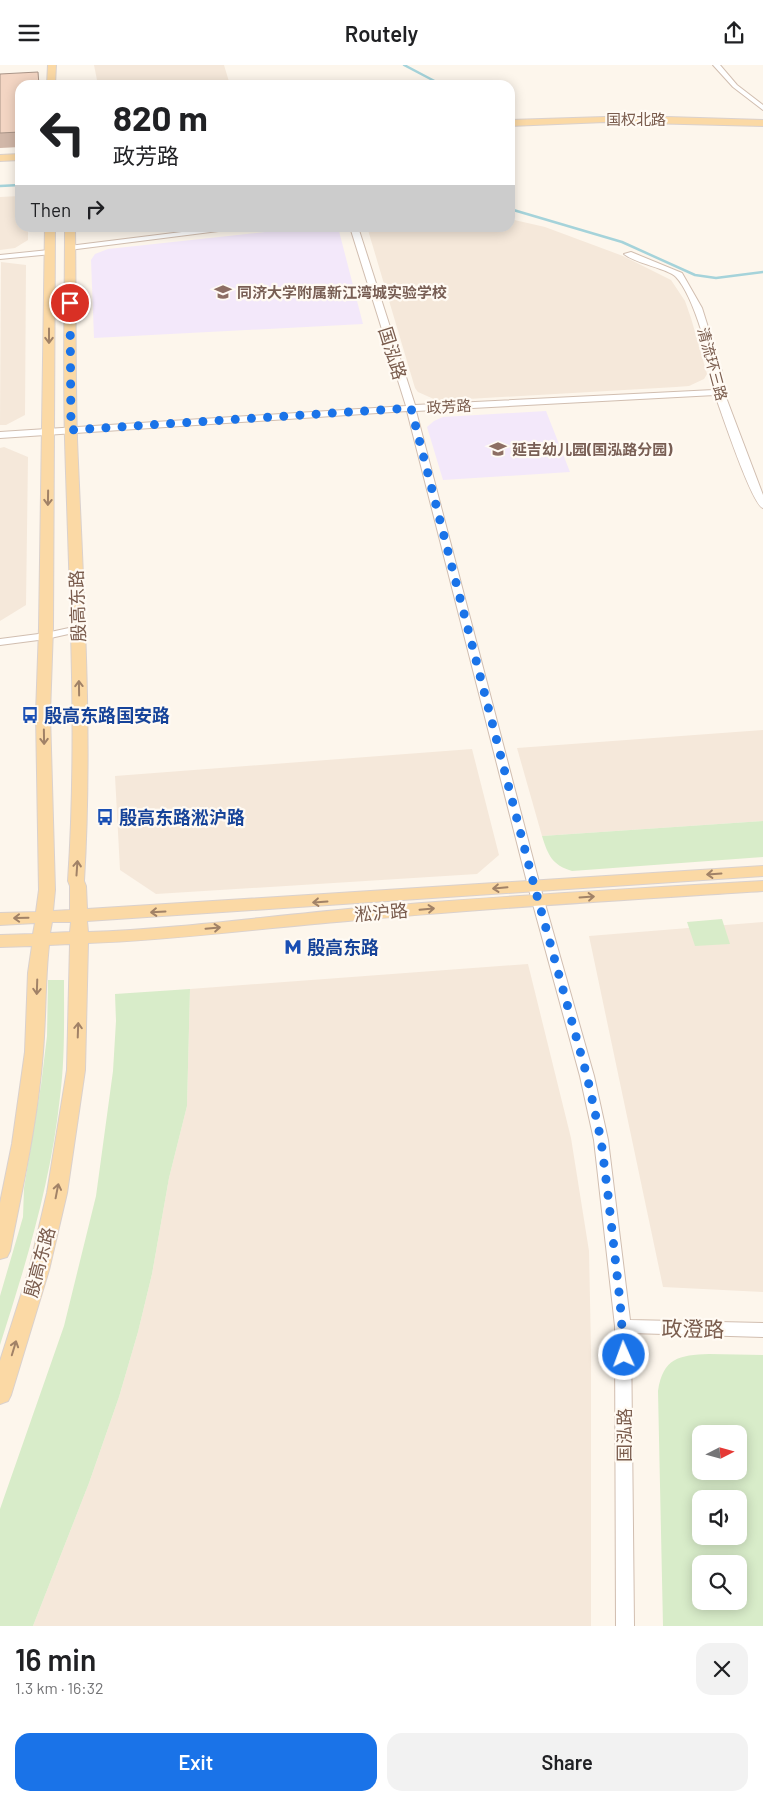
<!DOCTYPE html>
<html lang="en">
<head>
<meta charset="utf-8">
<style>
  :root { --surface:#fff; --page:#f2f2f2; --text:#202124; --muted:#757577; --accent:#1a73e8 }
  body { margin:0; font-family:Barlow,"Noto Sans SC",sans-serif; background:var(--page); color:var(--text); height:100vh; display:flex; flex-direction:column; font-size:19px; white-space:nowrap }
  * { box-sizing:border-box; margin:0 }
  p { font-size:16px; color:var(--muted) }
  .icon { flex:none; width:28px; height:28px; fill:none; stroke:currentColor; stroke-width:2; stroke-linecap:round; stroke-linejoin:round }
  .map { position:relative; height:1561px; overflow:hidden }
  .panel { display:flex; flex-direction:column; background:var(--surface); flex:1 }
  .panel>* { flex:none }
  .guide { position:absolute; left:15px; top:15px; width:500px; height:152px; border-radius:15px; box-shadow:0 2px 12px #0003; background:#fff; color:var(--text); overflow:hidden }
  .needle { width:32px; rotate:84deg }
  .fabs { position:absolute; left:692px; top:1360px; display:grid; gap:10px }
  .fabs a { display:grid; place-items:center; width:55px; height:55px; border-radius:10px; background:var(--surface); box-shadow:0 2px 12px #0003; font-size:25px }
  .pin { position:absolute; display:grid; place-items:center; width:42px; height:42px; color:#fff; margin:-21px; border:2px solid #fff; border-radius:50%; box-shadow:0 1px 5px #0007 }
  .me { position:absolute; width:55px; margin:-28px; rotate:358deg; stroke-linejoin:round; filter:drop-shadow(0 0 4px #0008) }
  .turn { display:flex; align-items:center; gap:18px; height:105px; padding:0 15px; font-size:22px }
  .turn .icon { width:65px; height:65px; stroke-width:2.5 }
  .turn b { display:block; font-size:35px; line-height:42px }
  .then { display:flex; align-items:center; height:48px; padding:0 15px; background:#0003; gap:10px; font-size:19px }
  .round { display:grid; place-items:center; flex:none; width:52px; height:52px; border-radius:15px; background:var(--page) }
  .overview { display:flex; align-items:center; justify-content:space-between; height:85px; padding:0 15px }
  h1 { font-size:30px; font-weight:600; line-height:38px }
  .action { display:flex; gap:10px; margin-top:auto; padding:10px 15px }
  .action a { flex:1; height:58px; border-radius:15px; background:var(--accent); color:#fff; font-size:20px; font-weight:600; line-height:58px; text-align:center }
  .action a+a { background:var(--page); color:var(--text) }
  header { display:flex; justify-content:space-between; align-items:center; height:65px; padding:0 15px; background:var(--surface); font-size:22px; font-weight:600 }
  .map>svg:first-child { display:block }
  .residential { fill:#f5e8da }
  .education { fill:#f3e8fa }
  .green { fill:#d8ecc9; fill-rule:evenodd }
  .lines { fill:none; stroke-linecap:round; stroke-linejoin:round }
  .stream { stroke:#a5d3da; stroke-width:2.5 }
  .minor-casing { stroke:#d1beb0; stroke-width:2 }
  .major-casing { stroke:#dad1cd; stroke-width:2 }
  .minor { fill:#fff; fill-rule:evenodd }
  .major { fill:#fbd9a5; fill-rule:evenodd }
  .wall { fill:#d1b7a8 }
  .building { fill:#f3d5c3; stroke:#aa9588 }
  .oneway { stroke:#a18267 }
  .route { stroke:#1a73e8; stroke-width:9; stroke-dasharray:0 16.2 }
  .labels { text-anchor:middle; dominant-baseline:central; stroke-width:4.5; stroke-linejoin:round; paint-order:stroke }
  .far-street-label { font-size:15px; fill:#7a5c4d; stroke:#fffaf3 }
  .far-education-label { font-size:15px; font-weight:bold; fill:#785e54; stroke:#fffaf3; text-anchor:start }
  .street-label { font-size:18px; fill:#7a5c4d; stroke:#fffaf3 }
  .transit-label { font-size:18px; font-weight:bold; fill:#164399; stroke:#fffaf3; text-anchor:start }
  .near-street-label { font-size:21px; fill:#7a5c4d; stroke:#fffaf3 }
</style>
</head>
<body>
<header><svg class="icon" aria-label="menu" viewBox="0 0 24 24"><path d="M4 6h16M4 12h16M4 18h16"/></svg>Routely<svg class="icon" aria-label="share" viewBox="0 0 24 24"><path d="M12 15V3M7 8l5-5 5 5M5 13v7h14v-7"/></svg></header>
<div class="map">
<svg width="763" height="1561" viewBox="0 0 763 1561">
  <rect width="100%" height="100%" fill="#fdf6ec"/>
  <path class="residential" d="M94,0h130l6,20h-132z
    M20,131v31l8,1v12l-13,8 -15,2v-53z
    M510,154l35,8 78,29 48,24 14,21 6,17 16,56 -3,5 -15,7 -13,1 -225,13h-15l-18,-8 -3,-4 -47,-158 2,-2 140,-1z
    M1,197l25,3 -1,150 -19,10h-6z
    M4,382l24,10 -2,148 -26,16v-173z
    M763,665v91l-221,15 -25,-88z
    M472,684l27,106 -22,19 -321,20 -36,-24 -5,-94z
    M763,857v370l-100,-5 -74,-351z
    M528,899l43,174 18,113 2,98v277h-558l56,-143 30,-86 19,-65 14,-58 17,-96 18,-72 3,-117z"/>
  <path class="education" d="M303,163h29l7,3 24,93 -269,14 -3,-78 4,-6 13,-5z
    M546,346l24,61 -127,8 -16,-53 7,-6 9,-4z"/>
  <path class="green" d="M763,756v36l-191,14c-20,-6 -24,-16 -30,-35z
    M722,854l8,25 -35,2 -8,-24z
    M48,915h16c0,39 1,79 -4,117 -9,85 -34,167 -60,248v-49l23,-79 1,-29 17,-103 6,-49z
    M190,924l-3,117 -18,72 -17,96 -14,58 -19,65 -30,86 -56,143h-33v-117l64,-183 32,-130 17,-125 3,-50 -1,-27z
    M709,1289l54,1v271h-100l-5,-235c5,-33 21,-36 51,-37zM701,1369h38v37h-38zM701,1434h38v37h-38zM701,1499h38v37h-38z"/>
  <g class="lines">
    <path class="stream" d="M404,0l38,20
      M0,121l20,-1
      M510,144l112,33 73,33 21,3 47,-6"/>
    <g class="minor-casing">
      <path id="minor" d="M713,0h7l17,20 26,20v5l-30,-23z
        M222,162h28l-181,23 -4,-2 4,-2z
        M350,162h8l57,178 299,-15c-1,-26 -20,-94 -38,-113 -9,-9 -40,-13 -52,-23l7,-2 51,21 20,35 20,64 2,20 39,103v13c-11,-3 -42,-97 -48,-113l-299,16 124,475 54,190 14,64 22,180 133,3v14l-132,-4 3,293h-18l-1,-300 -21,-186 -14,-64 -52,-190 -121,-475 -407,27v-6l406,-26z
        M49,185h3v4l-52,5v-4z
        M78,561l4,1 1,2 -1,2 -36,8 -46,6v-6l46,-6z"/>
    </g>
    <g class="major-casing">
      <path id="major" d="M48,0h8l-1,20h-8z
        M636,51l127,4v6l-158,-4 -95,4v-6z
        M20,89v6l-20,1v-6z
        M45,162h10l-2,401 -3,86 5,176 -2,21 17,-1v-24l-2,-5c10,-147 1,-295 -3,-442 -2,-70 0,-141 0,-212h10c1,71 0,142 2,212 6,147 16,295 7,442l2,5 1,23 676,-43v10l-676,45 1,11c87,-3 173,-15 260,-23 138,-12 276,-20 415,-28v10c-139,9 -277,17 -415,30 -87,7 -173,19 -260,22l-3,127 -18,123 -18,77 -38,125 -3,6 -8,3v-43l29,-91 18,-77 20,-123 3,-126 -21,1c-4,35 -3,71 -6,107 -5,67 -20,133 -33,199l-3,6 -7,2v-56l12,-59 13,-92 3,-79 4,-27 -32,1v-12l33,-1 2,-11 -35,2v-12l36,-1 3,-22 -3,-176 3,-86zM52,857h19l-1,10 -20,1z"/>
    </g>
    <use href="#minor" class="minor"/>
    <use href="#major" class="major"/>
  </g>
  <path class="wall" d="M0,9l20,11v62l-20,1z"/>
  <path class="building" d="M38,7l1,13h-19v47l-20,1v-59z"/>
  <defs><path id="oneway-shaft" d="M-6 0H5M1.5-3L5.5 0L1.5 3" fill="none" stroke-width="1.6" stroke-linecap="round" stroke-linejoin="round" transform="scale(1.25)"/></defs>
  <g class="oneway">
    <use href="#oneway-shaft" transform="translate(49 271) rotate(90)"/>
    <use href="#oneway-shaft" transform="translate(48 433) rotate(91)"/>
    <use href="#oneway-shaft" transform="translate(79 623) rotate(-91)"/>
    <use href="#oneway-shaft" transform="translate(44 672) rotate(89)"/>
    <use href="#oneway-shaft" transform="translate(77 803) rotate(-86)"/>
    <use href="#oneway-shaft" transform="translate(714 809) rotate(176)"/>
    <use href="#oneway-shaft" transform="translate(500 823) rotate(175)"/>
    <use href="#oneway-shaft" transform="translate(587 832) rotate(-4)"/>
    <use href="#oneway-shaft" transform="translate(320 837) rotate(176)"/>
    <use href="#oneway-shaft" transform="translate(427 844) rotate(-5)"/>
    <use href="#oneway-shaft" transform="translate(158 847) rotate(177)"/>
    <use href="#oneway-shaft" transform="translate(21 853) rotate(179)"/>
    <use href="#oneway-shaft" transform="translate(213 863) rotate(-5)"/>
    <use href="#oneway-shaft" transform="translate(37 922) rotate(92)"/>
    <use href="#oneway-shaft" transform="translate(78 965) rotate(-88)"/>
    <use href="#oneway-shaft" transform="translate(57 1126) rotate(-79)"/>
    <use href="#oneway-shaft" transform="translate(14 1283) rotate(-73)"/>
  </g>
  <g class="lines">
    <path class="route" d="M70,238l1,127 340,-22 123,477 53,191 14,64 7,55 12,106 4,54"/>
  </g>
  <defs>
    <g id="school-bare" transform="scale(1.35)"><path d="M0-5L7-2L0 1L-7-2ZM-4 1L0 2.5L4 1V4Q0 6-4 4Z" fill="#8d6e63" stroke="#fffaf3" stroke-width="2.5" paint-order="stroke"/></g>
    <g id="bus-bare" transform="scale(1.35)"><path d="M-5-6H5V4H4V6H2V4H-2V6H-4V4H-5ZM-3.5-4V0h7V-4ZM-3.5 1.2v1.5H-2V1.2ZM2 1.2v1.5H3.5V1.2Z" fill="#1a4fb4" stroke="#fffaf3" stroke-width="2.5" paint-order="stroke"/></g>
    <g id="metro-bare" transform="scale(1.35)"><path d="M-5.5 5V-5H-3L0 0L3-5H5.5V5H3V-.5L0 4L-3-.5V5Z" fill="#1a4fb4" stroke="#fffaf3" stroke-width="2.5" paint-order="stroke"/></g>
  </defs>
  <g fill-rule="evenodd">
    <use href="#school-bare" x="223" y="227"/>
    <use href="#school-bare" x="498" y="384"/>
    <use href="#bus-bare" x="30" y="650"/>
    <use href="#bus-bare" x="105" y="752"/>
    <use href="#metro-bare" x="293" y="882"/>
  </g>
  <g class="labels">
    <g class="far-street-label">
      <text x="636" y="54">国权北路</text>
      <text transform="translate(713 299) rotate(75)">清流环三路</text>
      <text transform="translate(449 341) rotate(-3)">政芳路</text>
    </g>
    <g class="far-education-label">
      <text x="237" y="227">同济大学附属新江湾城实验学校</text>
      <text x="512" y="384">延吉幼儿园(国泓路分园)</text>
    </g>
    <g class="street-label">
      <text transform="translate(393 288) rotate(73)">国泓路</text>
      <text transform="translate(77 541) rotate(-92)">殷高东路</text>
      <text transform="translate(381 847) rotate(-5)">淞沪路</text>
      <text transform="translate(39 1197) rotate(-75)">殷高东路</text>
      <text transform="translate(624 1370) rotate(-90)">国泓路</text>
    </g>
    <g class="transit-label">
      <text x="44" y="650">殷高东路国安路</text>
      <text x="119" y="752">殷高东路淞沪路</text>
      <text x="307" y="882">殷高东路</text>
    </g>
    <g class="near-street-label">
      <text transform="translate(693 1263) rotate(1)">政澄路</text>
    </g>
  </g>
</svg>
<div class="fabs">
<a><svg class="needle" viewBox="-14 -14 28 28"><path d="M0-13l5 13h-10z" fill="#e53935"/><path d="M0 13l5-13h-10z" fill="#757577"/></svg></a>
<a><svg class="icon" aria-label="sound" viewBox="0 0 24 24"><path d="M4 9h4l5-4v14l-5-4H4zM17 9q2 3 0 6"/></svg></a>
<a><svg class="icon" aria-label="search" viewBox="0 0 24 24"><circle cx="10" cy="10" r="6"/><path d="M15 15l6 6"/></svg></a>
</div>
<div class="pin" style="left:70px;top:238px;background:#d93025"><svg class="icon" aria-label="arrive" viewBox="0 0 24 24"><path d="M6 21V4h12l-3 4 3 4H6"/></svg></div>
<svg class="me" style="left:624px;top:1290px" viewBox="-20 -20 40 40"><circle r="17" fill="#1a73e8" stroke="#fff" stroke-width="3"/><path d="M0-11L8 9 0 5-8 9z" fill="#fff"/></svg>
<div class="guide">
<div class="turn"><svg class="icon" aria-label="left" viewBox="0 0 24 24"><path d="M17 20v-9H6M10 6l-5 5 5 5"/></svg><div><b>820 m</b>政芳路</div></div>
<div class="then">Then<svg class="icon" aria-label="right" viewBox="0 0 24 24"><path d="M7 20v-9h11M14 6l5 5-5 5"/></svg></div>
</div>
</div>
<section class="panel">
<div class="overview"><div><h1>16 min</h1><p>1.3 km · 16:32</p></div><a class="round"><svg class="icon" aria-label="close" viewBox="0 0 24 24"><path d="M6 6l12 12M18 6L6 18"/></svg></a></div>
<div class="action"><a>Exit</a><a>Share</a></div>
</section>
</body>
</html>
